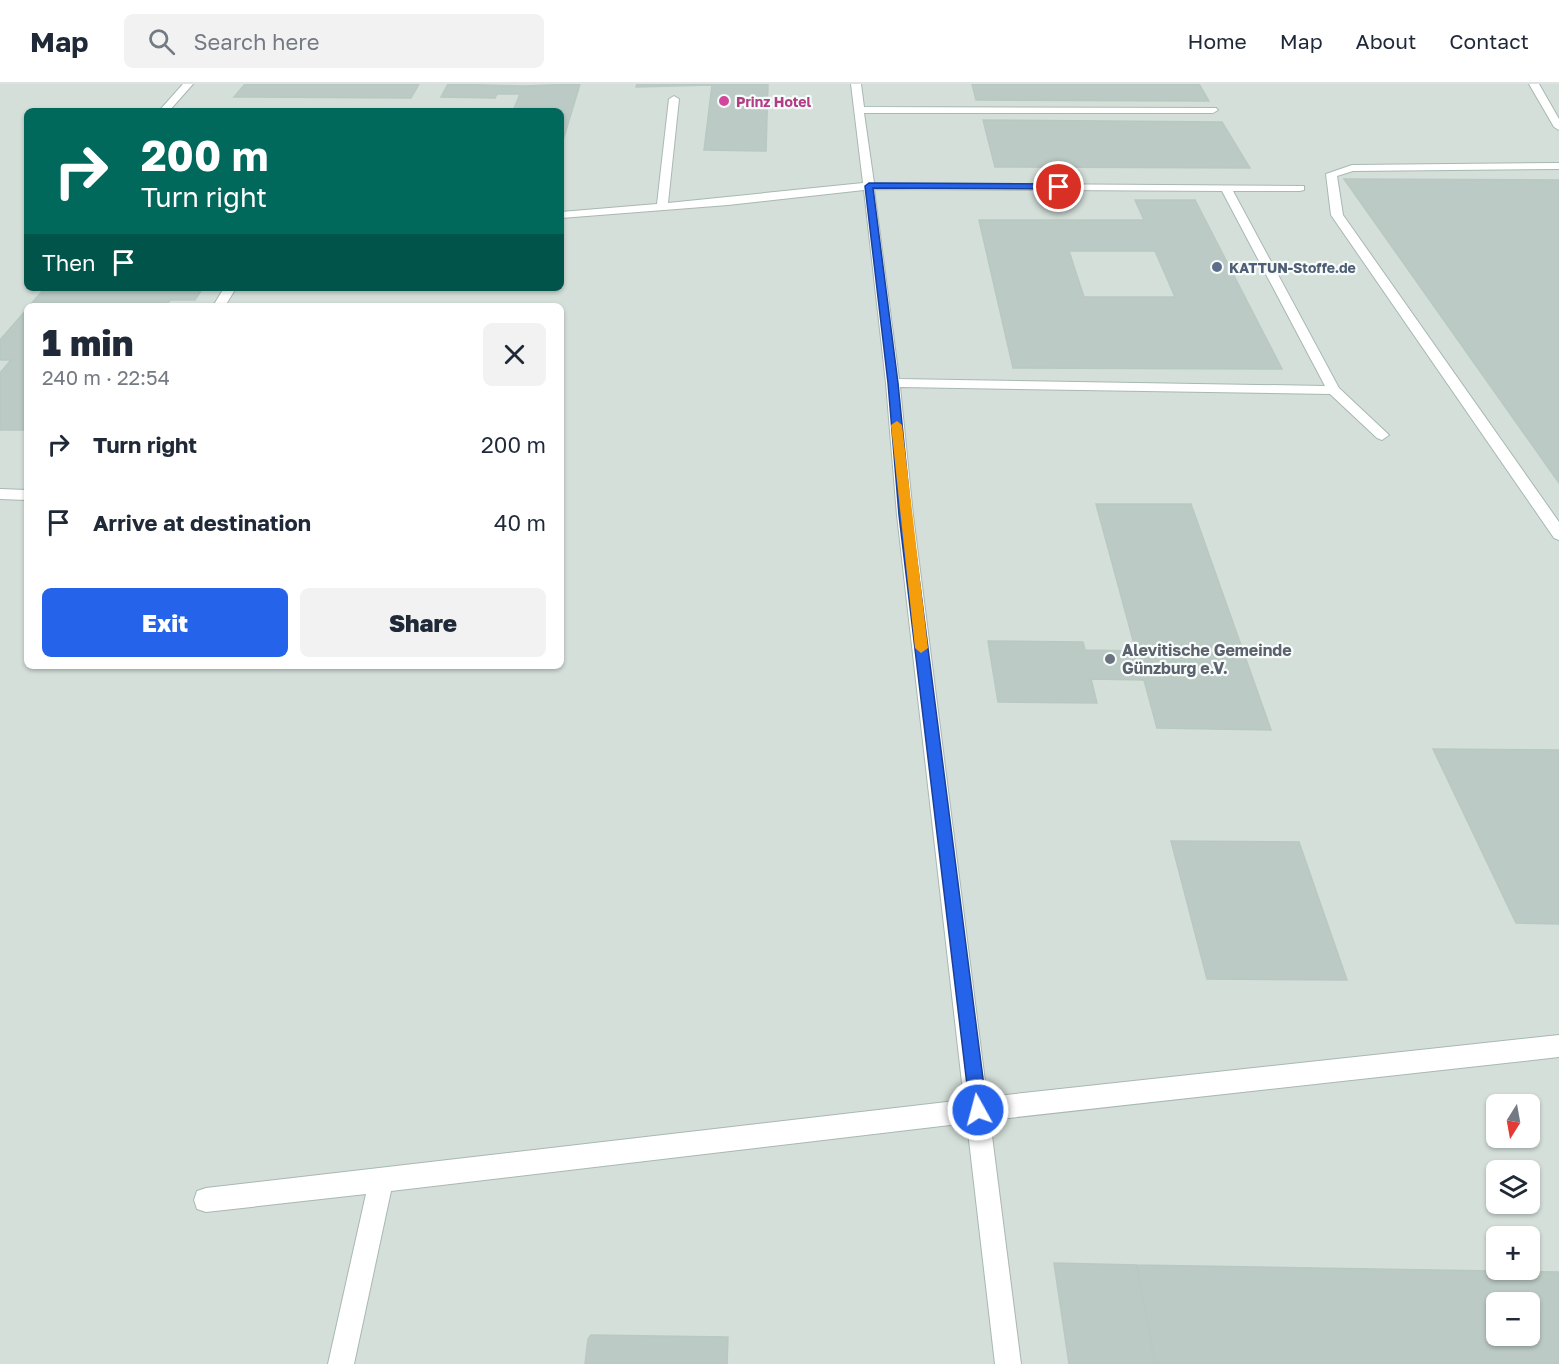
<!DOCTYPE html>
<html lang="en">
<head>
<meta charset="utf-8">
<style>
  :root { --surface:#fff; --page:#f2f2f3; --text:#1f2937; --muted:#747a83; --line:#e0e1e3; --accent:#2563eb }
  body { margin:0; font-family:"Golos Text",sans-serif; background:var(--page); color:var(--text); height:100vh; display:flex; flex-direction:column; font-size:22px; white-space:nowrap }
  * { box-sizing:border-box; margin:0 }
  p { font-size:20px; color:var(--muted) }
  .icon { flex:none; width:33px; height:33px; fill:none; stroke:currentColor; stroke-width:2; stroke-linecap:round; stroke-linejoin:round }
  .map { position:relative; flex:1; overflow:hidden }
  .panel { position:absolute; left:24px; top:219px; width:540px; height:366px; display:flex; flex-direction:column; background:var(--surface); border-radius:9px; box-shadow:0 2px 4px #0004 }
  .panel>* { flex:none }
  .top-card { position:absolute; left:24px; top:24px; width:540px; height:183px; border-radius:9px; box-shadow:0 2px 4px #0004; background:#00695c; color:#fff; overflow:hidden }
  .needle { width:39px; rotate:191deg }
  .fabs { position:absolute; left:1486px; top:1010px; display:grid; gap:12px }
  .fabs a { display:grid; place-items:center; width:54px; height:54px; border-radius:9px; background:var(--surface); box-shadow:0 2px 4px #0004; font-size:30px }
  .pin { position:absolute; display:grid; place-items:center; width:51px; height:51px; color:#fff; margin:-26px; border:3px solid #fff; border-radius:50%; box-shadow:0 2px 6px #0007 }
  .me { position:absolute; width:66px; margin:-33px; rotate:353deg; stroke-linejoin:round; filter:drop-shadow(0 0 4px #0008) }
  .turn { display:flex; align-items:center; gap:21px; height:126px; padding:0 18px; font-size:27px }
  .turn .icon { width:78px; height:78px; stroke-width:2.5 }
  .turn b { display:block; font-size:42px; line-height:51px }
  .then { display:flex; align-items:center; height:57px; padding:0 18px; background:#0003; gap:12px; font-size:22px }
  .round { display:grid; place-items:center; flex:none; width:63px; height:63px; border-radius:9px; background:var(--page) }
  .head { display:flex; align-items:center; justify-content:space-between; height:102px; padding:0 18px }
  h1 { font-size:36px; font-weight:800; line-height:45px }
  .button { display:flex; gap:12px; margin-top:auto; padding:12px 18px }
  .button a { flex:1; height:69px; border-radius:9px; background:var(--accent); color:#fff; font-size:24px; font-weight:800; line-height:69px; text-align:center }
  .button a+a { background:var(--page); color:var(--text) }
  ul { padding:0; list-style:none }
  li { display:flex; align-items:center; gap:18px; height:78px; padding:0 18px }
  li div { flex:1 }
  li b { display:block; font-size:22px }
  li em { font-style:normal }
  header { display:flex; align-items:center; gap:36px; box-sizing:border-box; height:84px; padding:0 30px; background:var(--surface); border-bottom:2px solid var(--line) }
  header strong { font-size:28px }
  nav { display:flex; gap:33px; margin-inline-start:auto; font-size:21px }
  .search { width:420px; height:54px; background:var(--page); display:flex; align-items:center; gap:15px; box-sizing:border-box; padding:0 21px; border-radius:9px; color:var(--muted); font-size:22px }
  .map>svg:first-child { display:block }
  .built { fill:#d4dfda; fill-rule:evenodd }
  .building { fill:#bbcac4; stroke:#b8c9c2; stroke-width:1.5; fill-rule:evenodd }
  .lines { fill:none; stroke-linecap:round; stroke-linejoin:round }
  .minor-casing { stroke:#a8b8b2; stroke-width:2 }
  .minor { fill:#fff; fill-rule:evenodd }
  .route { fill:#2563eb; stroke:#184099; stroke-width:1.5 }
  .slow { fill:#f59e0b }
  .hotel-dot { fill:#d1479c; stroke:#f7fbf9; stroke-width:2 }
  .service-dot { fill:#5c6f8a; stroke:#f7fbf9; stroke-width:2 }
  .worship-dot { fill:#6b7280; stroke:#f7fbf9; stroke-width:2 }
  .labels { text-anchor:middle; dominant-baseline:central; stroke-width:4.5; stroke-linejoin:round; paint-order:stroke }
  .far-hotel-label { font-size:14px; font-weight:bold; fill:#b23c85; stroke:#f7fbf9; text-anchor:start }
  .far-service-label { font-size:14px; font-weight:bold; fill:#4e5e75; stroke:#f7fbf9; text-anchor:start }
  .worship-label { font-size:16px; font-weight:bold; fill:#5b616d; stroke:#f7fbf9; text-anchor:start }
</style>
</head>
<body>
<header>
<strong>Map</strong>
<div class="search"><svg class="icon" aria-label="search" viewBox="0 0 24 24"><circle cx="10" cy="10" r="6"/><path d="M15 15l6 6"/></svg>Search here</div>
<nav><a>Home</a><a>Map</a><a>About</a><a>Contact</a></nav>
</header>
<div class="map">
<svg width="1559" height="1280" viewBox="0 0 1559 1280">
  <rect width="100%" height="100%" fill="#e6efeb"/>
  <path class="built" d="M0,0h1559v1280h-1559zM27,27h534v177h-534zM27,222h534v360h-534zM1497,1020h33v33h-33zM1497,1086h33v33h-33zM1497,1152h33v33h-33zM1497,1218h33v33h-33z"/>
  <path class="building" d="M245,0h174l-8,14 -177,-1z
    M448,0l75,2 57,-2 -19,63v-36h-48l7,-17h-23l-2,4 -54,-1z
    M637,0h131l-2,67 -62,-1 8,-65 -76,2z
    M972,0h227l10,17 -233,-1z
    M983,36l239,2 28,46 -255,-1z
    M1344,95l215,1v303z
    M1135,116h60l87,169 -269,-1 -34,-148h165zM1069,167h86l20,46h-91z
    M45,204h158l-8,12h-25l-4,6h-137z
    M27,225v121h-27v-57l11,-13h-11v-20z
    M1096,420h95l80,226 -114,-2 -13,-48 -53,-1 6,24 -99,-1 -10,-61 95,1 2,8 51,1z
    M1433,665l126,1v174l-43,-1z
    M1171,757l128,1 48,138 -140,-1z
    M1054,1179l83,2 18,99h-86z
    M1137,1181l422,7v92h-404zM1497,1218h33v33h-33z
    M591,1251l137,2 -1,27h-142l3,-25z"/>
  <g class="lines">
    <g class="minor-casing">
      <path id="minor" d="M183,0h10l-24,27h-10z
        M851,0h10l3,23 352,1 2,2 -5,3h-349l10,70 430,3v4l-4,1h-67l106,197 50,47 -7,5 -5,-2 -47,-44 -430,-7 13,128 74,582 572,-62v22l-569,63 31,244h-26l-28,-241 -576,68 -37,173h-26l38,-170 -160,18 -9,-3 -3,-9 3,-9 9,-3 758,-88 -67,-585 -11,-132 -22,-193 -136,15 -167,13v-6l96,-8 12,-105 5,-3 5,3 -11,104 195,-20zM874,105l348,2 103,195 -426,-7z
        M1529,0h10l20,35v11l-5,-3z
        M1559,79v6l-206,2 -16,5 6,39 216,307v18l-5,-2 -223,-323 -5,-41 26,-9z
        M224,204h12l-11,18h-12z
        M0,405l27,1v10l-27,-1z"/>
    </g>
    <use href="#minor" class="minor"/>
  </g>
  <path class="route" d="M869,99l190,1 4,3 -4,2 -186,-1 25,195 13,132 76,595 -2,6 -7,3 -6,-3 -2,-6 -71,-595 -11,-132 -23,-197z"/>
  <path class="slow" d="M897,337l5,4 26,223 -7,5 -6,-5 -24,-223z"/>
  <circle class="hotel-dot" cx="724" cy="17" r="6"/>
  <circle class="service-dot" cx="1217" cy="183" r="6"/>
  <circle class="worship-dot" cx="1110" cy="575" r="6"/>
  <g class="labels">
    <g class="far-hotel-label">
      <text x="736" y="17">Prinz Hotel</text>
    </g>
    <g class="far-service-label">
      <text x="1229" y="183">KATTUN-Stoffe.de</text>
    </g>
    <g class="worship-label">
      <text x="1122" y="566">Alevitische Gemeinde<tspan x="1122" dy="18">Günzburg e.V.</tspan></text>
    </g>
  </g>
</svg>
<div class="fabs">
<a><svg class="needle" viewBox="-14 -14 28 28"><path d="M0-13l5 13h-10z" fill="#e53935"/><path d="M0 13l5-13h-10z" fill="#747a83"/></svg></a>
<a><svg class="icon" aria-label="layers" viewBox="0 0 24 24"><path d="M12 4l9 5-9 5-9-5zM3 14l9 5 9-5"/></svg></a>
<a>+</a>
<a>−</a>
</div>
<div class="pin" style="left:1059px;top:103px;background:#d93025"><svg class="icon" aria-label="arrive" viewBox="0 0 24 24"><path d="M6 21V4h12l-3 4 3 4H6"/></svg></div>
<svg class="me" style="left:978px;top:1026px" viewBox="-20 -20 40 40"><circle r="17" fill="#2563eb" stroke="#fff" stroke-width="3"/><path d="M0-11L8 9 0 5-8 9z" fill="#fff"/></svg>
<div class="top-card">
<div class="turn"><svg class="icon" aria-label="right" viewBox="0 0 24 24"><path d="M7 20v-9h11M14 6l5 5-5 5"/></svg><div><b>200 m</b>Turn right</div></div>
<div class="then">Then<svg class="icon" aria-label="arrive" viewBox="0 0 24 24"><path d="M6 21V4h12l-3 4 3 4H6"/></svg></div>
</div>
<section class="panel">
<div class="head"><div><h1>1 min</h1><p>240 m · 22:54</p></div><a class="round"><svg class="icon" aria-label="close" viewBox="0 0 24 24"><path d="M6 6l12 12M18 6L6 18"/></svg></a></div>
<ul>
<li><svg class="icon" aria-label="right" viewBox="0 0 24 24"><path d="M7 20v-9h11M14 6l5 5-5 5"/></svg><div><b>Turn right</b></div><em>200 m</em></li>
<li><svg class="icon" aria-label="arrive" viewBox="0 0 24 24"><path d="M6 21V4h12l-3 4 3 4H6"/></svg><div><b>Arrive at destination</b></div><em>40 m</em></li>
</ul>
<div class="button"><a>Exit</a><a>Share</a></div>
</section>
</div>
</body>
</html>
